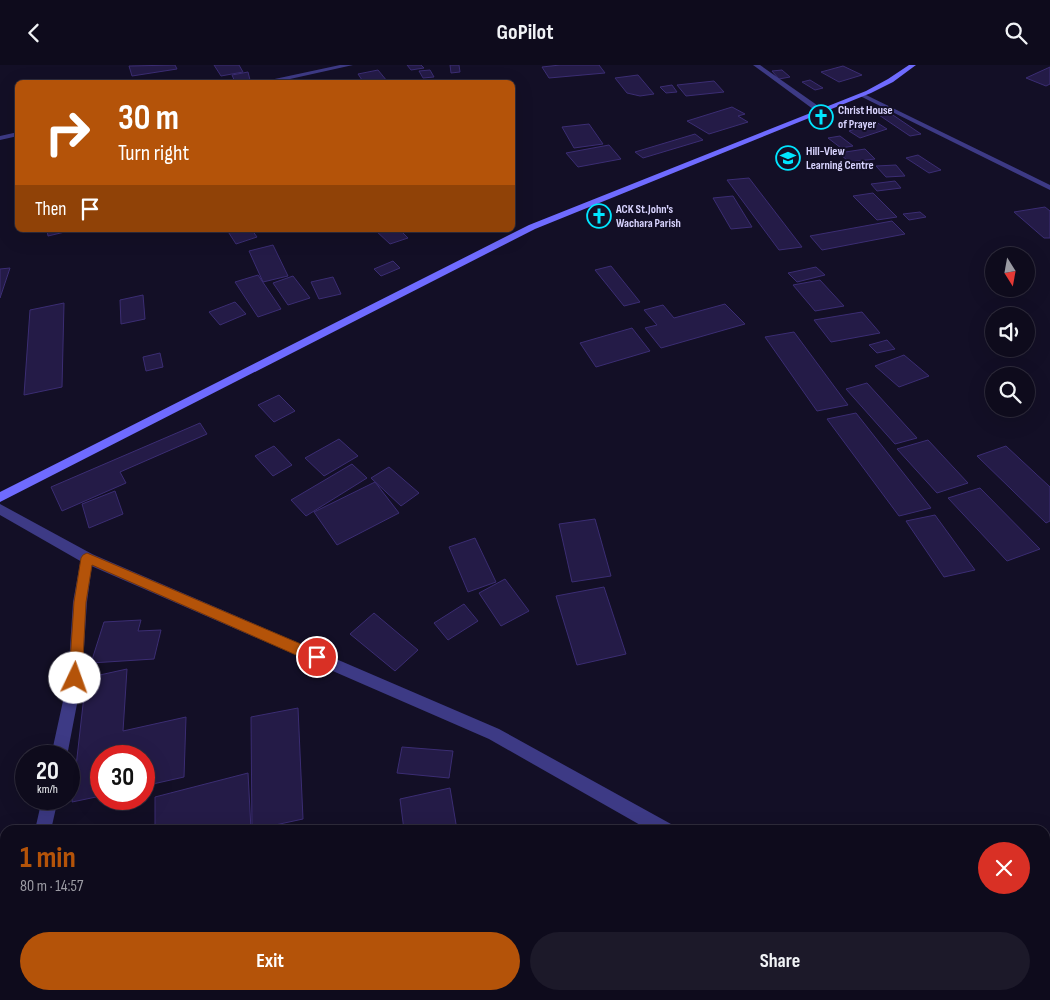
<!DOCTYPE html>
<html lang="en">
<head>
<meta charset="utf-8">
<style>
  :root { --surface:#0e0b1c; --page:#1c1929; --text:#f1f3f6; --muted:#9b9ba3; --line:#2e2b3b; --accent:#b45309 }
  body { margin:0; font-family:"Sofia Sans Condensed",sans-serif; background:var(--page); color:var(--text); height:100vh; display:flex; flex-direction:column; font-size:19px; white-space:nowrap }
  * { box-sizing:border-box; margin:0 }
  p { font-size:16px; color:var(--muted) }
  .icon { flex:none; width:28px; height:28px; fill:none; stroke:currentColor; stroke-width:2; stroke-linecap:round; stroke-linejoin:round }
  .map { position:relative; flex:1; overflow:hidden }
  .sheet { position:absolute; left:0px; top:760px; width:1050px; height:175px; display:flex; flex-direction:column; background:var(--surface); border-radius:15px 15px 0 0; box-shadow:0 5px 20px #0002,0 0 0 1px var(--line) }
  .sheet>* { flex:none }
  .top-card { position:absolute; left:15px; top:15px; width:500px; height:152px; border-radius:8px; box-shadow:0 5px 20px #0002,0 0 0 1px var(--line); background:#b45309; color:#fff; overflow:hidden }
  .needle { width:32px; rotate:169deg }
  .fabs { position:absolute; left:985px; top:182px; display:grid; gap:10px }
  .fabs a { display:grid; place-items:center; width:50px; height:50px; border-radius:50%; background:var(--surface); box-shadow:0 5px 20px #0002,0 0 0 1px var(--line); font-size:25px }
  .speed { position:absolute; left:15px; top:680px; display:flex; gap:10px; font-size:25px; font-weight:700; text-align:center }
  .speed>* { display:grid; place-content:center; width:65px; height:65px; border-radius:50%; background:var(--surface); box-shadow:0 5px 20px #0002,0 0 0 1px var(--line); line-height:1 }
  .speed small { font-size:12px; font-weight:400 }
  .speed .limit { border:8px solid #d22; background:#fff; color:#111 }
  .pin { position:absolute; display:grid; place-items:center; width:42px; height:42px; color:#fff; margin:-21px; border:2px solid #fff; border-radius:50%; box-shadow:0 1px 5px #0007 }
  .me { position:absolute; width:55px; margin:-28px; rotate:3deg; stroke-linejoin:round; filter:drop-shadow(0 0 4px #0008) }
  .turn { display:flex; align-items:center; gap:18px; height:105px; padding:0 20px; font-size:22px }
  .turn .icon { width:65px; height:65px; stroke-width:2.5 }
  .turn b { display:block; font-size:35px; line-height:42px }
  .then { display:flex; align-items:center; height:48px; padding:0 20px; background:#0003; gap:10px; font-size:19px }
  .round { display:grid; place-items:center; flex:none; width:52px; height:52px; border-radius:26px; background:var(--page) }
  .headline { display:flex; align-items:center; justify-content:space-between; height:85px; padding:0 20px }
  h1 { font-size:30px; font-weight:700; line-height:38px; color:var(--accent) }
  .cta { display:flex; gap:10px; margin-top:auto; padding:10px 20px }
  .cta a { flex:1; height:58px; border-radius:30px; background:var(--accent); color:#fff; font-size:20px; font-weight:700; line-height:58px; text-align:center }
  .cta a+a { background:var(--page); color:var(--text) }
  header { display:flex; justify-content:space-between; align-items:center; height:65px; padding:0 20px; background:var(--surface); font-size:22px; font-weight:700 }
  .map>svg:first-child { display:block }
  .building { fill:#241b47; stroke:#3b2d73 }
  .lines { fill:none; stroke-linecap:round; stroke-linejoin:round }
  .minor { fill:#3d3a85; fill-rule:evenodd }
  .tertiary { fill:#3d3a85; fill-rule:evenodd }
  .secondary { fill:#6f6bff; fill-rule:evenodd }
  .route { fill:#b45309; stroke:#753606 }
  .labels { text-anchor:middle; dominant-baseline:central; stroke-width:4; stroke-linejoin:round; paint-order:stroke }
  .far-poi-label { font-size:12px; font-weight:bold; fill:#d9d4ff; stroke:#130f26; text-anchor:start }
</style>
</head>
<body>
<header><svg class="icon" aria-label="back" viewBox="0 0 24 24"><path d="M15 5l-7 7 7 7"/></svg>GoPilot<svg class="icon" aria-label="search" viewBox="0 0 24 24"><circle cx="10" cy="10" r="6"/><path d="M15 15l6 6"/></svg></header>
<div class="map">
<svg width="1050" height="935" viewBox="0 0 1050 935">
  <rect width="100%" height="100%" fill="#130f26"/>
  <path class="building" d="M175,0l2,4 -45,7 -3,-10z
    M214,0h25l4,7 -22,4z
    M407,0h14l3,3 -13,2z
    M450,0h9l1,7 -9,1z
    M560,0h39l6,8 -56,5 -7,-11z
    M843,1l19,9 -23,7 -18,-10z
    M1050,2v17l-4,2 -20,-8z
    M378,5l9,11 -23,2 -6,-9z
    M430,5l4,7 -11,1 -4,-7z
    M782,5l8,7 -11,2 -7,-8z
    M248,7l2,8 -15,2 -3,-7z
    M638,10l16,19 -14,2 -13,-3 -12,-15z
    M810,15l13,8 -8,2 -13,-8z
    M714,16l10,11 -38,4 -9,-11z
    M672,20l5,7 -11,1 -6,-6z
    M732,42l13,7 -7,2 10,6 -39,12 -22,-13z
    M887,46l34,23 -11,2 -34,-23z
    M876,57l11,7 -27,9 -11,-7z
    M589,59l14,20 -29,4 -12,-21z
    M695,69l8,6 -60,18 -8,-6z
    M840,71l13,10 -12,2 -13,-10z
    M609,80l12,14 -43,8 -12,-14z
    M865,84l10,10 -26,3 -10,-9z
    M918,90l23,15 -12,3 -23,-15z
    M896,100l9,11 -19,1 -10,-11z
    M749,113l53,69 -23,3 -52,-70z
    M895,116l6,7 -24,3 -6,-7z
    M873,128l24,24 -20,3 -24,-24z
    M733,131l19,31 -21,2 -18,-31z
    M1045,142l5,4v27h-6l-30,-26z
    M920,147l6,5 -17,3 -6,-6z
    M892,156l13,13 -83,16 -12,-14z
    M47,165h22v1l-21,5z
    M227,165h25l5,7 -21,7z
    M375,165h25l8,8 -18,6z
    M273,180l15,31 -25,6 -14,-31z
    M393,196l7,7 -19,8 -7,-7z
    M611,201l29,36 -16,4 -29,-36z
    M816,202l9,8 -28,7 -9,-9z
    M10,203l-10,30v-29z
    M258,210l23,34 -23,8 -23,-35z
    M293,211l17,22 -22,7 -15,-22z
    M333,212l8,17 -22,5 -8,-17z
    M820,215l24,26 -29,5 -22,-26z
    M143,230l2,24 -24,5 -1,-24z
    M235,237l11,12 -26,11 -11,-13z
    M64,238l-2,84 -38,8 6,-85z
    M725,239l20,20 -84,24 -16,-20 12,-3 -13,-15 19,-5 11,13z
    M862,247l18,21 -49,9 -17,-22z
    M632,263l18,23 -54,16 -16,-24z
    M794,267l54,73 -31,6 -52,-74z
    M887,275l8,9 -18,4 -8,-8z
    M160,288l3,14 -17,4 -3,-14z
    M904,290l25,21 -30,11 -24,-21z
    M867,318l50,55 -22,6 -49,-55z
    M279,330l16,16 -21,11 -16,-17z
    M856,348l75,95 -32,8 -72,-97z
    M200,358l7,11 -87,38 6,11 -64,28 -11,-24z
    M339,374l19,17 -34,20 -19,-18z
    M928,375l40,43 -31,10 -40,-44z
    M274,381l18,19 -19,11 -18,-20z
    M1006,381l44,41v34l-4,2 -69,-67z
    M352,399l15,14 -61,38 -15,-16z
    M389,402l30,26 -18,13 -30,-28z
    M375,417l24,31 -62,32 -23,-33z
    M980,423l60,61 -33,12 -59,-63z
    M115,426l8,23 -34,14 -7,-24z
    M935,450l40,55 -31,7 -38,-56z
    M595,454l16,57 -39,6 -13,-58z
    M475,473l21,44 -28,10 -19,-45z
    M505,514l24,32 -28,15 -22,-33z
    M604,522l22,67 -49,11 -21,-69z
    M464,539l14,17 -30,19 -14,-17z
    M374,548l44,37 -23,21 -45,-37z
    M141,555l-3,11 23,-1 -7,29 -63,4 13,-41z
    M127,604l-4,62 63,-14 -2,60 -40,9v-30h-43v40l-29,6 14,-124z
    M298,643l5,111 -51,11 -1,-113z
    M402,682l51,4 -4,27 -52,-5z
    M248,708l3,57h-96v-33z
    M450,723l7,42h-53l-4,-31z
    M94,930h41v5h-41z
    M303,930h82l1,5h-83z
    M424,930h61l1,5h-61z"/>
  <g class="lines">
    <path class="minor" d="M340,0h13l-81,18h-16z
      M753,0h7l64,45 -7,2z
      M864,29l186,91v5l-188,-93 -2,-1z
      M18,67v4l-18,4v-4z
      M87,488l5,1 1,4 -6,44 -5,76 -15,78h-16l17,-78 5,-76 8,-44 1,-4z
      M42,734h16l-7,31h-16z
      M5,860v29l-5,2v-29z"/>
    <path class="tertiary" d="M0,439l92,50 407,175 172,95 2,6h-24l-160,-91 -407,-177 -82,-47z
      M950,930h24l2,5h-24z"/>
    <path class="secondary" d="M909,0h7l-23,17 -22,11 -336,136 -535,273v-10l529,-267 337,-134 22,-12z"/>
  </g>
  <path class="route" d="M87,488l235,100 1,4 -1,5 -5,1 -5,-1 -220,-97 -6,37 -4,76 -2,5 -5,1 -4,-1 -2,-5 5,-76 7,-44 2,-3z"/>
  <defs>
    <g id="church-ring" transform="scale(1.25)"><circle r="9.5" fill="#130f26" stroke="#00e5ff" stroke-width="1.5"/><path d="M-1.2-6h2.4v3.5h3.3v2.4h-3.3V6h-2.4V-.1h-3.3v-2.4h3.3Z" fill="#00e5ff"/></g>
    <g id="school-ring" transform="scale(1.25)"><circle r="9.5" fill="#130f26" stroke="#00e5ff" stroke-width="1.5"/><path d="M0-5L7-2L0 1L-7-2ZM-4 1L0 2.5L4 1V4Q0 6-4 4Z" fill="#00e5ff"/></g>
  </defs>
  <g fill-rule="evenodd">
    <use href="#church-ring" x="821" y="52"/>
    <use href="#school-ring" x="788" y="93"/>
    <use href="#church-ring" x="599" y="151"/>
  </g>
  <g class="labels">
    <g class="far-poi-label">
      <text x="838" y="45">Christ House<tspan x="838" dy="14">of Prayer</tspan></text>
      <text x="806" y="86">Hill-View<tspan x="806" dy="14">Learning Centre</tspan></text>
      <text x="616" y="144">ACK St.John's<tspan x="616" dy="14">Wachara Parish</tspan></text>
    </g>
  </g>
</svg>
<div class="fabs">
<a><svg class="needle" viewBox="-14 -14 28 28"><path d="M0-13l5 13h-10z" fill="#e53935"/><path d="M0 13l5-13h-10z" fill="#9b9ba3"/></svg></a>
<a><svg class="icon" aria-label="sound" viewBox="0 0 24 24"><path d="M4 9h4l5-4v14l-5-4H4zM17 9q2 3 0 6"/></svg></a>
<a><svg class="icon" aria-label="search" viewBox="0 0 24 24"><circle cx="10" cy="10" r="6"/><path d="M15 15l6 6"/></svg></a>
</div>
<div class="speed"><div>20<small>km/h</small></div><div class="limit">30</div></div>
<div class="pin" style="left:317px;top:592px;background:#d93025"><svg class="icon" aria-label="arrive" viewBox="0 0 24 24"><path d="M6 21V4h12l-3 4 3 4H6"/></svg></div>
<svg class="me" style="left:75px;top:613px" viewBox="-20 -20 40 40"><circle r="19" fill="#fff"/><path d="M0-13L10 11 0 6-10 11z" fill="#b45309"/></svg>
<div class="top-card">
<div class="turn"><svg class="icon" aria-label="right" viewBox="0 0 24 24"><path d="M7 20v-9h11M14 6l5 5-5 5"/></svg><div><b>30 m</b>Turn right</div></div>
<div class="then">Then<svg class="icon" aria-label="arrive" viewBox="0 0 24 24"><path d="M6 21V4h12l-3 4 3 4H6"/></svg></div>
</div>
<section class="sheet">
<div class="headline"><div><h1>1 min</h1><p>80 m · 14:57</p></div><a class="round" style="background:#d93025;color:#fff"><svg class="icon" aria-label="close" viewBox="0 0 24 24"><path d="M6 6l12 12M18 6L6 18"/></svg></a></div>
<div class="cta"><a>Exit</a><a>Share</a></div>
</section>
</div>
</body>
</html>
